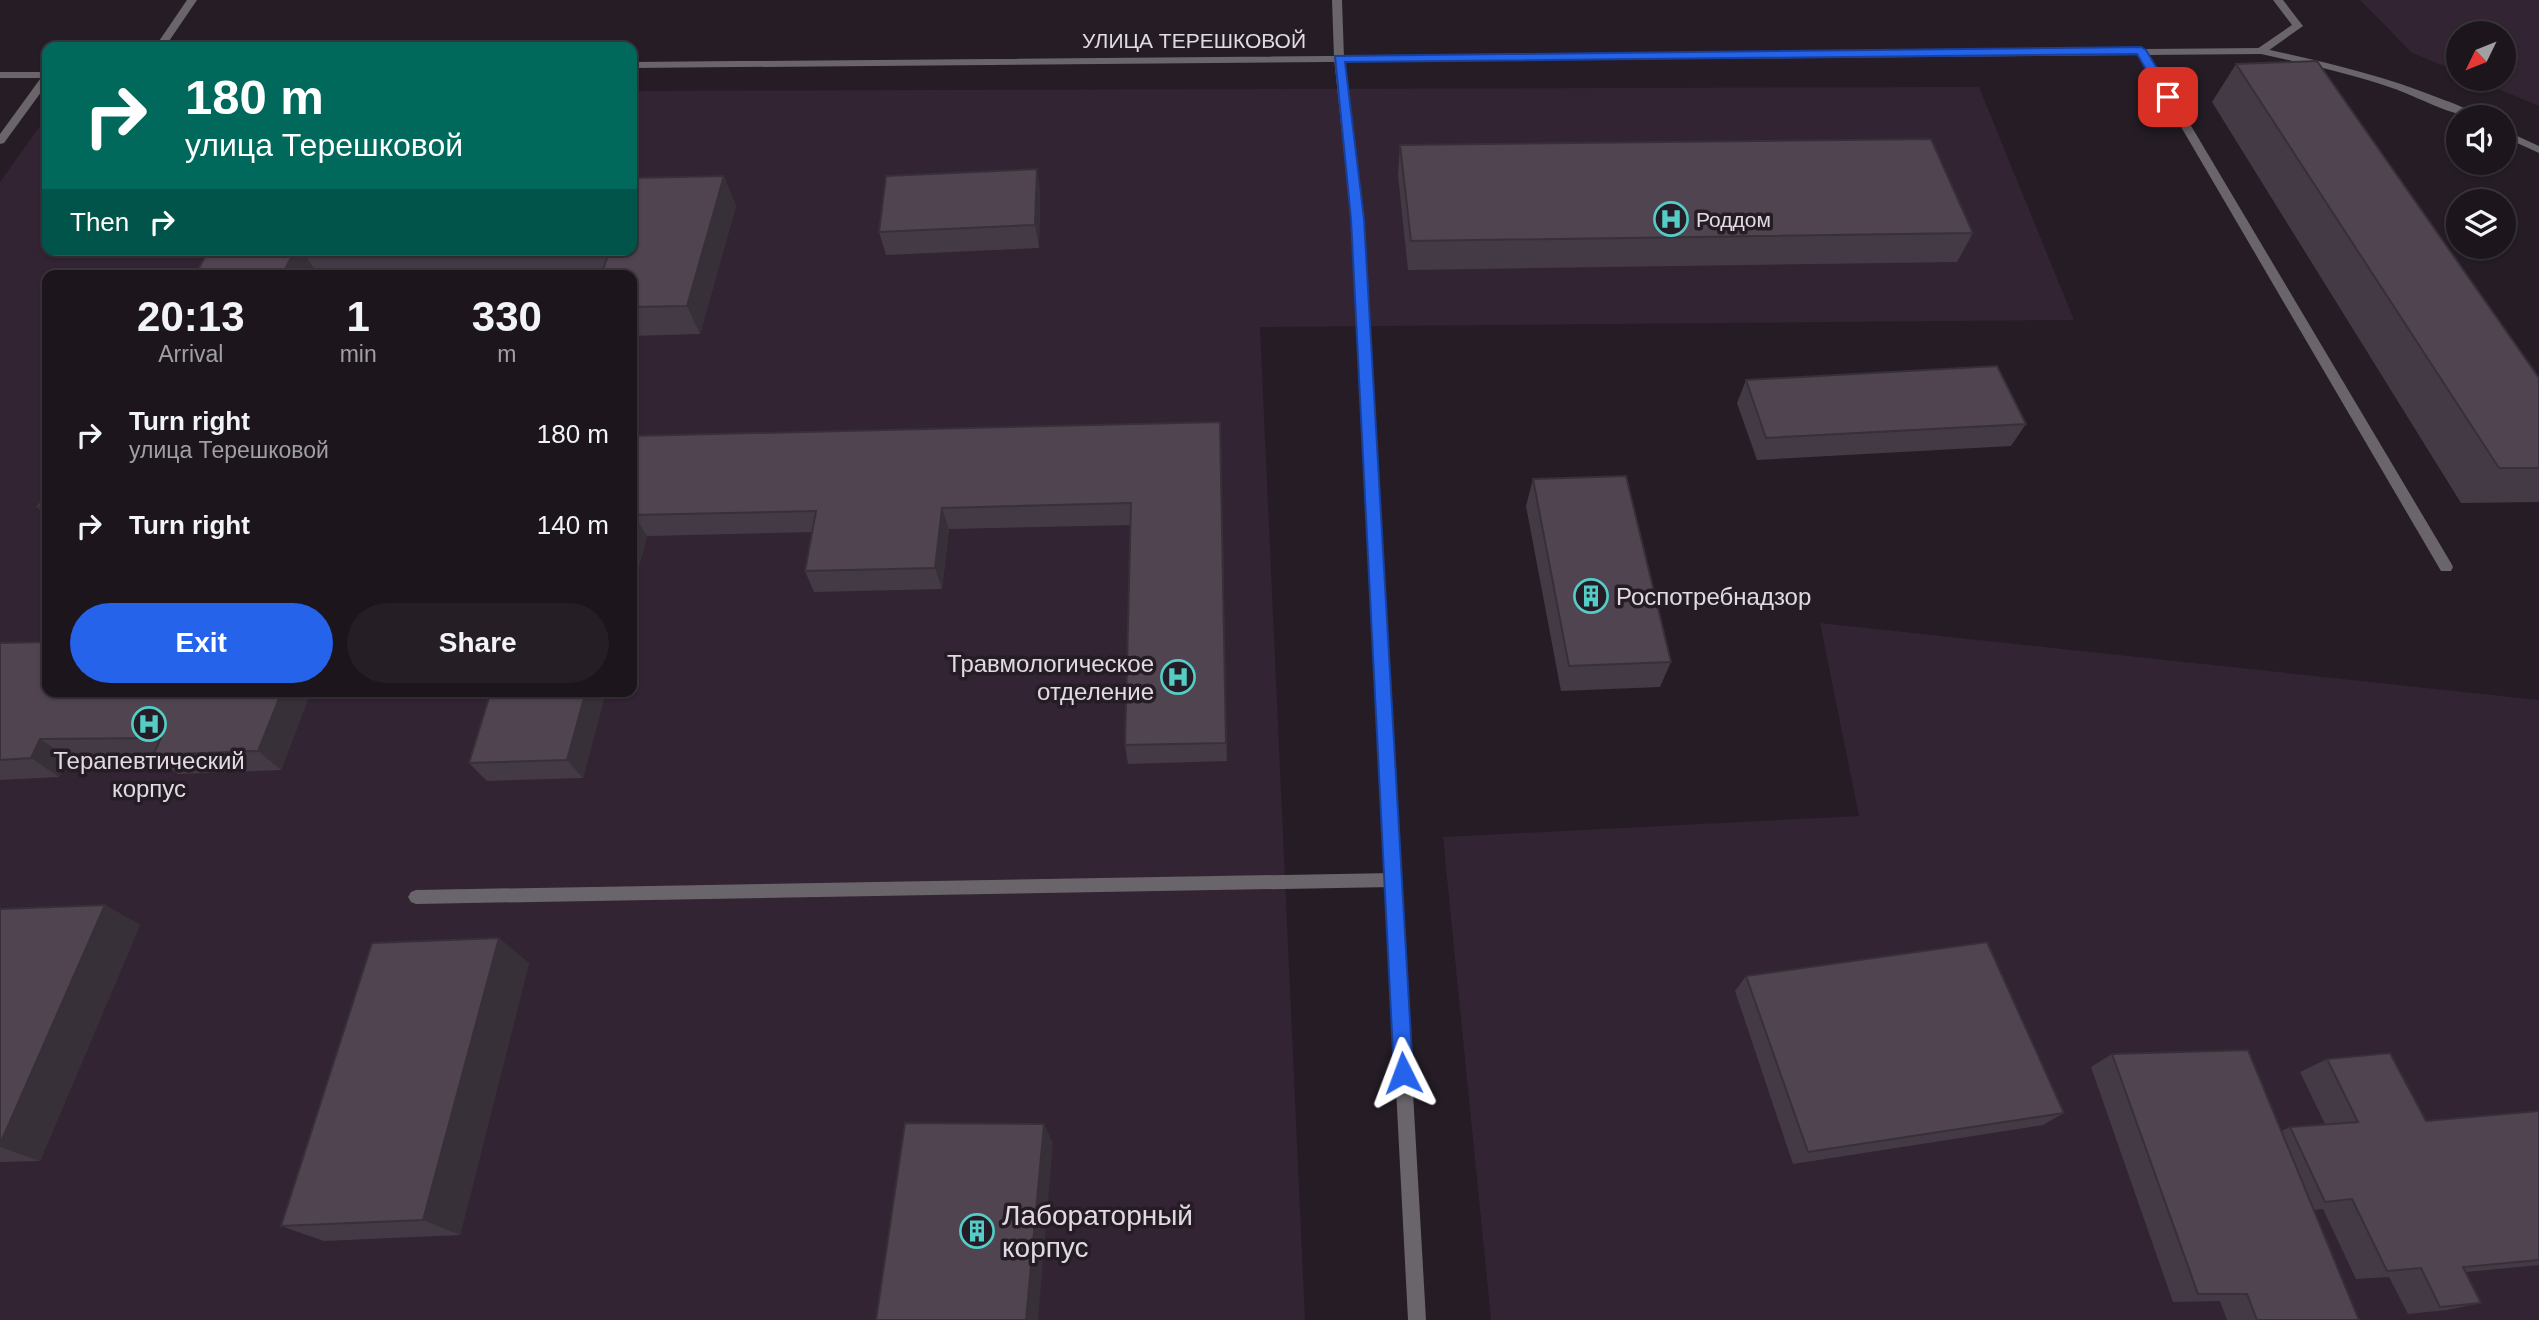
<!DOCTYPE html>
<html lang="en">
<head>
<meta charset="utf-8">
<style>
  :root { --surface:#1c151c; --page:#251e25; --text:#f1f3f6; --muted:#a09fa3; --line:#3a343b; --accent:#2563eb }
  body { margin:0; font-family:Helvetica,sans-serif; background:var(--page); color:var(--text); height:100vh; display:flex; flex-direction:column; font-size:26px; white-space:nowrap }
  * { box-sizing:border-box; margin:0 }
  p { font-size:23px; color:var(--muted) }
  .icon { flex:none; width:38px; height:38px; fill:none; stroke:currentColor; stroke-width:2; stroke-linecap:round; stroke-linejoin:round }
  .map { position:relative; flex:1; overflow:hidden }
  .details { position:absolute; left:42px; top:270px; width:595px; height:427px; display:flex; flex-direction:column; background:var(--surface); border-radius:14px; box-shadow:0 2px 5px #0004,0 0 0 2px var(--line) }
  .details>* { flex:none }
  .banner { position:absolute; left:42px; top:42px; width:595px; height:214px; border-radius:14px; box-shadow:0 2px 5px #0004,0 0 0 2px var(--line); background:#00695c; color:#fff; overflow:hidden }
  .needle { width:46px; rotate:227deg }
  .fabs { position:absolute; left:2446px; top:21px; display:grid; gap:14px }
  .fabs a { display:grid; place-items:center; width:70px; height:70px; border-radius:50%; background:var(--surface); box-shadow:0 2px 5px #0004,0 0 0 2px var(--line); font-size:35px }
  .pin { position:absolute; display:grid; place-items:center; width:60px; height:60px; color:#fff; margin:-30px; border-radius:14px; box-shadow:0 4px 10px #0006 }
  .me { position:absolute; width:77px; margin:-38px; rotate:357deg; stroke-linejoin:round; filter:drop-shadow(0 0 5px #0008) }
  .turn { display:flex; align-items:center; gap:24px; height:147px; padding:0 28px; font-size:32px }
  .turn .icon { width:91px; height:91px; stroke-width:2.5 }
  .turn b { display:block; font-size:49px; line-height:60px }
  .then { display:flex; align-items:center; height:66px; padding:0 28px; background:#0003; gap:14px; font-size:26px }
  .eta { display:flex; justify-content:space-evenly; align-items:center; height:119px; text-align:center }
  .eta b { font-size:42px; font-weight:800; line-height:49px }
  .action { display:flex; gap:14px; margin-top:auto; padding:14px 28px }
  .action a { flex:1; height:80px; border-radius:42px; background:var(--accent); color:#fff; font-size:28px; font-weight:800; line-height:80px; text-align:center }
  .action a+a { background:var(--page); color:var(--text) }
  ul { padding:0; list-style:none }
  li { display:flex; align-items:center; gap:21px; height:91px; padding:0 28px }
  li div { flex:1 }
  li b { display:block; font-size:26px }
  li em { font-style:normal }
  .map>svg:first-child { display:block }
  .built { fill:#322433; fill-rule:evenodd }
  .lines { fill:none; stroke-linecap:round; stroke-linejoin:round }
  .service { fill:#6a656a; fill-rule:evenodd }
  .minor { fill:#6a656a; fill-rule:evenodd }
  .tertiary { fill:#6a656a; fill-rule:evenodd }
  .wall { fill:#443a45 }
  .shaded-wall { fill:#373038 }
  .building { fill:#4f4450; stroke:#373038; stroke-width:2 }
  .route { fill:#2563eb; stroke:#184099; stroke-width:2 }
  .labels { text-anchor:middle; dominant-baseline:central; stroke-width:7; stroke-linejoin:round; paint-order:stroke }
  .far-street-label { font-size:21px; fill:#e0dae1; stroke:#251c26 }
  .far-poi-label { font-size:21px; fill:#e0dae1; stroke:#251c26; text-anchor:start }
  .poi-label { font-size:24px; fill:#e0dae1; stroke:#251c26; text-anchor:start }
  .near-poi-label { font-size:28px; fill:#e0dae1; stroke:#251c26; text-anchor:start }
</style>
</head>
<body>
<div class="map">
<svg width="2539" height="1320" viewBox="0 0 2539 1320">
  <rect width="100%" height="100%" fill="#251c26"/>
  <path class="built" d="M2360,0h179v106l-65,-27h30v-46h-45v39l-47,-19z
    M1979,87l95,233 -814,7 45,993h-1305v-1138l47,-66v134h585v-159zM47,275h585v416h-585z
    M1820,623l719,77v620h-1048l-48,-483 416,-21z"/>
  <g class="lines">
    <path class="service" d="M1393,873l5,2 3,5 -3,5 -5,2 -977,17 -5,-2 -3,-5 3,-5 5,-2z"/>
    <path class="minor" d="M187,0h10l-32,47h-10z
      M1332,0h10l2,58 19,161 63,1101h-18l-57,-1101 -17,-161z
      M2273,0h10l20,26 -38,27h-8v-4l35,-24z
      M2141,47l5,3 305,513 2,4 -2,4h-10l-305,-521z
      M47,74v10l-43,59 -4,1v-10l43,-59z"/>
    <path class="tertiary" d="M2261,48c60,13 121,27 178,50 13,5 29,10 39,19 -23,1 -62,-21 -86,-29 -43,-15 -87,-24 -131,-34l-1629,14v-6z
      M0,72h47v6h-47z
      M2504,130l35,16v7l-35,-16z"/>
  </g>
  <path class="wall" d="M2236,64l303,314v124l-78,1 -249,-401z
    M1400,145l573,88 -16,29 -549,8 -10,-95z
    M1037,169l3,24 -1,55 -153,7 -7,-23z
    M724,176l12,30 -36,128 -68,2v-61l-29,-5 -284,5h-124l14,-25h423z
    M1746,380l280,44 -15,22 -254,14 -20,-57z
    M632,436l589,9 6,316 -99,3 -3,-19 6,-220 -182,4 -7,60 -128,3 -9,-21 7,-39 -165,4 -15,57z
    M1533,479l138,183 -11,25 -99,4 -35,-185z
    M47,489v27l-10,-9z
    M0,643l311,48 -30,79 -103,4 -23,-17 -87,1 -9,19 -59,3z
    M491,691h115l-23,87 -96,3 -18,-18z
    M105,905l35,20 -100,236 -40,1v-253z
    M529,963l-69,272 -136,6 -43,-15z
    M1746,976l318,137 -21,12 -250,39 -58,-173z
    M2112,1054l169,77 9,-4 35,-3 -25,-52 27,-13 99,62 113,-10v154l-73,7 15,31 -34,7 -39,4 -19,-37 -33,2 -33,-70 -9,1 45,110h-132l-7,-19 -47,1 -82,-235z"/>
  <path class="shaded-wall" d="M1037,169l3,24 -1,55 -4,-23z
    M724,176l12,30 -36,128 -13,-28z
    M295,250h6l18,25h-37z
    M1220,422l1,23 6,316 -1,-18z
    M942,508l7,21 -7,60 -7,-21z
    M634,515l13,21 -15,57v-70z
    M282,691h29l-30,79 -23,-19z
    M586,691h20l-23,87 -16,-18z
    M40,739l28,19 -9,19 -28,-19z
    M105,905l35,20 -100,236 -40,-14v-3z
    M499,938l30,25 -69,272 -37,-15z
    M1044,1124l9,19 -15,177h-12z"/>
  <path class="building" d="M2317,61l222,317v90h-40l-263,-404z
    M1931,139l42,94 -562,8 -11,-96z
    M1037,169l-2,56 -156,7 7,-56z
    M724,176l-37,130 -55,1v-32h-31l9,-25h22v-72z
    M209,250h86l-13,25h-87z
    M1997,366l29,58 -260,14 -20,-58z
    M1220,422l6,321 -101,2 6,-242 -189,5 -7,60 -130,3 11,-60 -182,4 -2,8v-87z
    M1626,476l45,186 -102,4 -36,-187z
    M47,489v18h-10z
    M47,642v49h235l-24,60 -105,4 8,-17 -121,1 -9,19 -31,2v-117z
    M491,691h95l-19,69 -98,3z
    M105,905l-105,239v-235z
    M499,938l-76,282 -142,6 91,-283z
    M1987,942l77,171 -256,39 -62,-176z
    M2248,1050l111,270h-102l-10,-26h-49l-86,-240z
    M2390,1053l36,68 113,-10v149l-76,7 18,36 -41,4 -19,-39 -34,3 -35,-72 -27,3 -35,-75 68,-5 -31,-63z
    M905,1123l139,1 -18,196h-150z"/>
  <path class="route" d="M2141,47l5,3 28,47 -1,3h-9l-27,-46 -792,8 19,157 49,854 -3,6 -7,3 -6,-3 -3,-6 -43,-854 -16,-163z"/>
  <defs>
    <g id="hospital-ring" transform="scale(1.75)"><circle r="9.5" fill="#251c26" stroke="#54cdc7" stroke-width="1.5"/><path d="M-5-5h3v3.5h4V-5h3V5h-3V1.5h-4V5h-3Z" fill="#54cdc7"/></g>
    <g id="building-ring" transform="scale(1.75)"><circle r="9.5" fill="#251c26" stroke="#54cdc7" stroke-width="1.5"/><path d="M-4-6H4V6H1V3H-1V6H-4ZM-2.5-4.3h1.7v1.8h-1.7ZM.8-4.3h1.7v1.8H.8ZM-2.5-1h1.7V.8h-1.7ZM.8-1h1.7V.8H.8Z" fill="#54cdc7"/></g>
  </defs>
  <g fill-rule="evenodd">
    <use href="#hospital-ring" x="1671" y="219"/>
    <use href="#building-ring" x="1591" y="596"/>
    <use href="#hospital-ring" x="1178" y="677"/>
    <use href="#hospital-ring" x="149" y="724"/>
    <use href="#building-ring" x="977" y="1231"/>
  </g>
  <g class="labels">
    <g class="far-street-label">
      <text x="1194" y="40">УЛИЦА ТЕРЕШКОВОЙ</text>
    </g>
    <g class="far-poi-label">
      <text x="1696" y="219">Роддом</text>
    </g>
    <g class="poi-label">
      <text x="1616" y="596">Роспотребнадзор</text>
      <text x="1154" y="663" text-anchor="end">Травмологическое<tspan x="1154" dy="28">отделение</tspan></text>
      <text x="149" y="760" text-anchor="middle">Терапевтический<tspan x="149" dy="28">корпус</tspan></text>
    </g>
    <g class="near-poi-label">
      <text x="1002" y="1215">Лабораторный<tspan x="1002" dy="32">корпус</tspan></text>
    </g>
  </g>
</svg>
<div class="fabs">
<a><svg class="needle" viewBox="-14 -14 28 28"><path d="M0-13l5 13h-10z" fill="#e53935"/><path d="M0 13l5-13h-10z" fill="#a09fa3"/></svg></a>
<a><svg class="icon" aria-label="sound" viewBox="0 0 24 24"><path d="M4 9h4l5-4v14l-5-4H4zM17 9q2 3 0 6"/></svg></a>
<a><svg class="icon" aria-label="layers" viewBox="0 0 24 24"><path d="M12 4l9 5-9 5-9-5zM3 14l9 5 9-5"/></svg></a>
</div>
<div class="pin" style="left:2168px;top:97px;background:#d93025"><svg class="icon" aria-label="arrive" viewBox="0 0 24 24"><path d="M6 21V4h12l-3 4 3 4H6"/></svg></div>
<svg class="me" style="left:1403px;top:1073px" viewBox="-20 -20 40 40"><path d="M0-17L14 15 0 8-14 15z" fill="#2563eb" stroke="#fff" stroke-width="4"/></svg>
<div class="banner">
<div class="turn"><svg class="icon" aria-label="right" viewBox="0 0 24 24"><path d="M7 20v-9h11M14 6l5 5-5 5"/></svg><div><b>180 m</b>улица Терешковой</div></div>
<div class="then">Then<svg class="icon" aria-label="right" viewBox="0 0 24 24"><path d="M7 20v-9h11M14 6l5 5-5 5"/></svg></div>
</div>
<section class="details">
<div class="eta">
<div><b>20:13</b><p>Arrival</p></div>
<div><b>1</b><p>min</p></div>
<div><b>330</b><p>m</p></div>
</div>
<ul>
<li><svg class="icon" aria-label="right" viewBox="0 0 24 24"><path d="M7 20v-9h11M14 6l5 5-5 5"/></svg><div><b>Turn right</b><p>улица Терешковой</p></div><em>180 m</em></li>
<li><svg class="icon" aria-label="right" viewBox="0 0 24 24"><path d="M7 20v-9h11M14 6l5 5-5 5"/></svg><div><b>Turn right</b></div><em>140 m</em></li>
</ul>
<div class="action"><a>Exit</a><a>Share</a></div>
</section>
</div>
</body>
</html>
